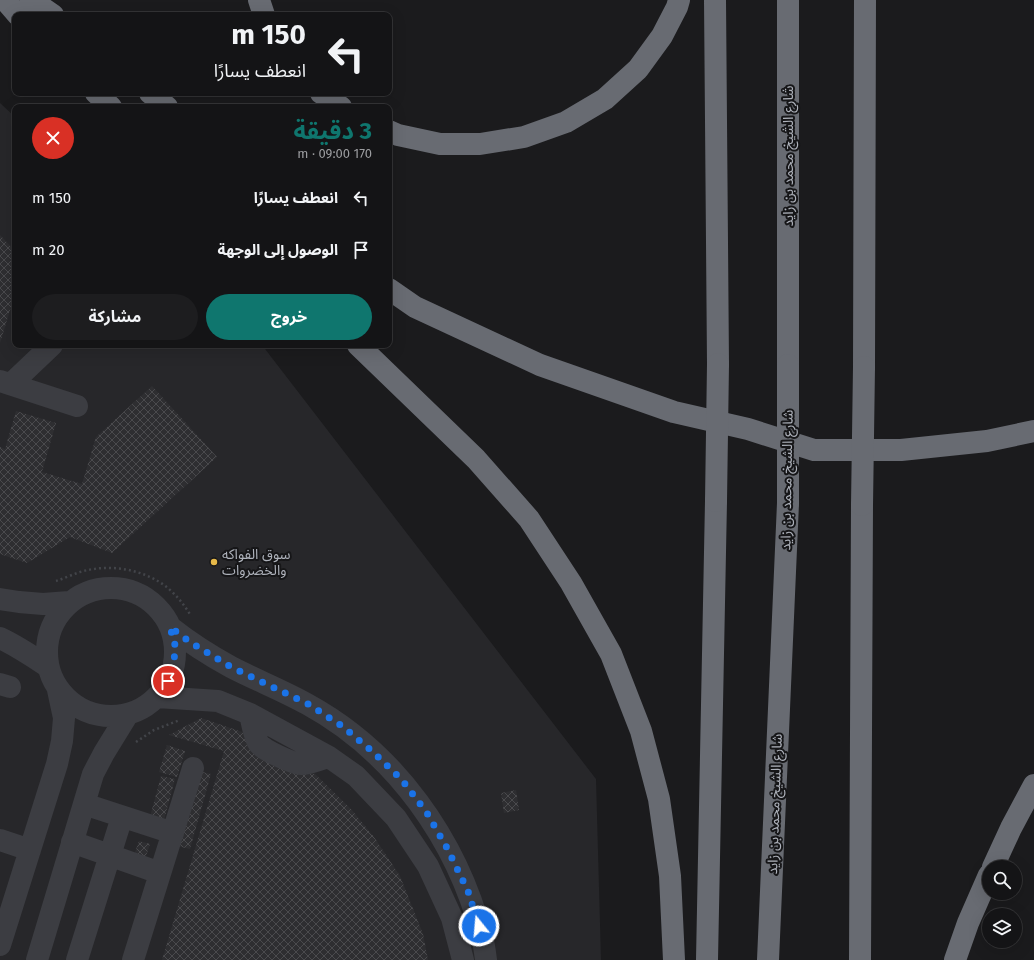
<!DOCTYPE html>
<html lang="ar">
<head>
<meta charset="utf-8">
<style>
  :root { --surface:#141416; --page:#1d1d1f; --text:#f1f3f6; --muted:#9d9ea1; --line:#333335; --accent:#0f766e }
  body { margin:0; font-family:"Fira Sans","Noto Sans Arabic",sans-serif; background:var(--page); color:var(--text); direction:rtl; height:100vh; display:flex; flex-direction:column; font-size:15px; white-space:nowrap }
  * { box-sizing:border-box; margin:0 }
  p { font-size:13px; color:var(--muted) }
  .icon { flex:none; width:22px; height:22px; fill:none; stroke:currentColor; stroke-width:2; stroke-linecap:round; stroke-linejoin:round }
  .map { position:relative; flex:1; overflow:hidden; direction:ltr }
  .drawer { position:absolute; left:12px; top:104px; width:380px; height:244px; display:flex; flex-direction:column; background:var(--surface); border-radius:8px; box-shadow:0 4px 16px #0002,0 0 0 1px var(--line); direction:rtl }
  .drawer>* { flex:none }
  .hud { position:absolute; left:12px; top:12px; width:380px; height:84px; border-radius:8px; box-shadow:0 4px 16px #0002,0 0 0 1px var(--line); direction:rtl; background:#141416; color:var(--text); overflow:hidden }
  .tools { position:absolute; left:982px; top:860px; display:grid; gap:8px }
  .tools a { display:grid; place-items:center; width:40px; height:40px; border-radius:50%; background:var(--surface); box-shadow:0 4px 16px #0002,0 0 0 1px var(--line); font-size:20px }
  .pin { position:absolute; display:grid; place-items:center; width:34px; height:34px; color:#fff; margin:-17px; border:2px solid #fff; border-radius:50%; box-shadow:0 1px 4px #0007 }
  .me { position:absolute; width:44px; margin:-22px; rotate:343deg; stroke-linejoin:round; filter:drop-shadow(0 0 3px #0008) }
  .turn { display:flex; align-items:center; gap:14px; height:84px; padding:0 20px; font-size:18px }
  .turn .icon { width:52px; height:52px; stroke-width:2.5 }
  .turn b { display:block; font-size:28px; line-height:34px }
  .round { display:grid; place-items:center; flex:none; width:42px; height:42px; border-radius:21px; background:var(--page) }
  .head { display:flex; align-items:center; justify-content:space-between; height:68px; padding:0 20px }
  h1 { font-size:24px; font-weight:700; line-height:30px; color:var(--accent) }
  .cta { display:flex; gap:8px; margin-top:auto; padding:8px 20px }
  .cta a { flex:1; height:46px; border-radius:24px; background:var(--accent); color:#fff; font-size:16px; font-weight:700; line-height:46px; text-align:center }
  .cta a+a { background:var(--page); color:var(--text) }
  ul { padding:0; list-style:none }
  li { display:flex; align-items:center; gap:12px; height:52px; padding:0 20px }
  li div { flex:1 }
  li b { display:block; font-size:15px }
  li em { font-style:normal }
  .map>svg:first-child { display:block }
  .built { fill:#27272a }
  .building { fill:url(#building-cross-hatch) }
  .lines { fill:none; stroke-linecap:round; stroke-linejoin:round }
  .path { stroke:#424449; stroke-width:2.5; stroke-dasharray:2 3; stroke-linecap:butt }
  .minor { stroke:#3c3d42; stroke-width:22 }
  .highway { stroke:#686b72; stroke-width:22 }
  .highway-bridge { stroke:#686b72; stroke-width:22 }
  .route { stroke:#1a73e8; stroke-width:7; stroke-dasharray:0 12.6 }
  .poi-dot { fill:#e7b949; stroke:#161618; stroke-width:1.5 }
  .labels { text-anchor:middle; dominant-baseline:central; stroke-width:4; stroke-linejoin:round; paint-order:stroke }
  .street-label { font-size:14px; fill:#aeb2bb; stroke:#161618 }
  .poi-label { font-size:14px; fill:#aeb2bb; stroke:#161618; text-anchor:start }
</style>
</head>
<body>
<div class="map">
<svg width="1034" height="960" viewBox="0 0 1034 960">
  <defs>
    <pattern id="building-cross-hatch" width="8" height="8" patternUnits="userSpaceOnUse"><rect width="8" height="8" fill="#2e2e31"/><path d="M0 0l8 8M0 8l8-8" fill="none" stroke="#4a4a4d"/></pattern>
  </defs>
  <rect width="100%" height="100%" fill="#1b1b1d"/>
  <path class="built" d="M0,103l15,14v228h247l334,434 5,181h-601z"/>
  <path class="building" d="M0,235l15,16v43l-15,49z
    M152,386l65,71 -105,96 -42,-16 -43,26 -27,-9v-107l5,2 11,-38 40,12 -14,49 40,12 14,-47z
    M201,718l53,18v18l61,20 36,35 23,28 26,39 23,58 5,26h-266l62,-209 -55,-16z
    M167,745l18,6 -8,26 -18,-5z
    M198,771l13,3 -21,75 -13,-3z
    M161,776l14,3 -11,41 -14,-3z
    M516,790l3,20 -15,3 -3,-20z
    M139,841l11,3 -6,18 -11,-4z"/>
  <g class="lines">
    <path class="path" d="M56,581c10,-3 21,-9 32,-11 27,-6 60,1 81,19 9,8 16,17 22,27
      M136,742l18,-12 26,-10"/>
    <path class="minor" d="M0,381l77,25
      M11,384l41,-39
      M47 652a64 64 0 1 1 128 0a64 64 0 1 1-128 0Z
      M0,599l19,3 24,2 26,-2
      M170,627c19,15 39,28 61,40 25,13 51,23 76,37 88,48 150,136 175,232 2,8 3,16 4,24
      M0,638c17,8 32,18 47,28
      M0,684l10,3
      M157,697l61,4 32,13 79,43 27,19 40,42 32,48 24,52 11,42
      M250,714c2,9 4,23 9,30 4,6 35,20 42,20 9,0 19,-5 28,-7
      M84,804l89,29
      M0,840l30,10
      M72,842l88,31
      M0,945l57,-181 5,-23 2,-23 -6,-28
      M37,960l56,-186 11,-21 24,-39
      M77,960l45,-143
      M133,960l60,-192"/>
    <path class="highway" d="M5,0l13,15
      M31,0l22,15
      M259,0l5,15
      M715,0l3,364
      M96,93l15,14
      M150,93l17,14
      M321,93l20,14
      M389,131l9,4 42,9h40l44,-7 42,-15 39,-23 33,-30 24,-33 15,-29 2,-7
      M389,289l26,18 125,58 134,47 74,17 66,21h87l86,-9 47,-10
      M358,345l118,114 53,60 42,64 40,71 30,77 18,68 11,77 4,84
      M788,365v-365
      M864,367l1,-367
      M993,867l18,-39 23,-43
      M707,960l9,-459
      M768,960l20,-457
      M860,960l2,-455
      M955,960l13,-37 21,-48"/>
    <path class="highway-bridge" d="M716,501l2,-137
      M788,503v-138
      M862,505l2,-138"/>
  </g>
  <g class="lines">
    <path class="route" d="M168,681l6,-17 1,-19 -5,-18 20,15 41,25 77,37 34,22 31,26 29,28 25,33 20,35 21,43 11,35"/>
  </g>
  <circle class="poi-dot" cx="214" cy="562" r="4"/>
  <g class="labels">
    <g class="street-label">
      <text transform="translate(788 156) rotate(-90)">شارع الشيخ محمد بن زايد</text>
      <text transform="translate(787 480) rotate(-89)">شارع الشيخ محمد بن زايد</text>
      <text transform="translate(775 804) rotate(-88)">شارع الشيخ محمد بن زايد</text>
    </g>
    <g class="poi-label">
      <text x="222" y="554">سوق الفواكه<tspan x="222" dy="16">والخضروات</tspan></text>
    </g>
  </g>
</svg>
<div class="tools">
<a><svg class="icon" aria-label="search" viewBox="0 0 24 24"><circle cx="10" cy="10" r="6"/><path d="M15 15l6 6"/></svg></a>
<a><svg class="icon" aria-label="layers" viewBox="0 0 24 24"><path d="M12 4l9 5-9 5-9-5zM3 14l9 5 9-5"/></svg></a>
</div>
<div class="pin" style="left:168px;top:681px;background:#d93025"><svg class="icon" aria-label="arrive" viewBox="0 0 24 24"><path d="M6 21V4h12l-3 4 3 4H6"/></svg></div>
<svg class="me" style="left:479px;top:926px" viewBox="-20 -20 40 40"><circle r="17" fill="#1a73e8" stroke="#fff" stroke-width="3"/><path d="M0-11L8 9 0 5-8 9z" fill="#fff"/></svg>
<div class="hud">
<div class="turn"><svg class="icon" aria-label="left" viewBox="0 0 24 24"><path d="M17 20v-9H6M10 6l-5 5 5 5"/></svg><div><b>150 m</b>انعطف يسارًا</div></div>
</div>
<section class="drawer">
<div class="head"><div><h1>3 دقيقة</h1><p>170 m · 09:00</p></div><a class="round" style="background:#d93025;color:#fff"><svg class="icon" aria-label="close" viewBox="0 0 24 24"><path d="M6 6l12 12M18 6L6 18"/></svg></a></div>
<ul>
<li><svg class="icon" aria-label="left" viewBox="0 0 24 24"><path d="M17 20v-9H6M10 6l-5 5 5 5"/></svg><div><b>انعطف يسارًا</b></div><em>150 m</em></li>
<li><svg class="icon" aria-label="arrive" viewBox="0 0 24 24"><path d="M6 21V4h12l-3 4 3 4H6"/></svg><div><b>الوصول إلى الوجهة</b></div><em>20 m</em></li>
</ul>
<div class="cta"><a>خروج</a><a>مشاركة</a></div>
</section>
</div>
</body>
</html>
